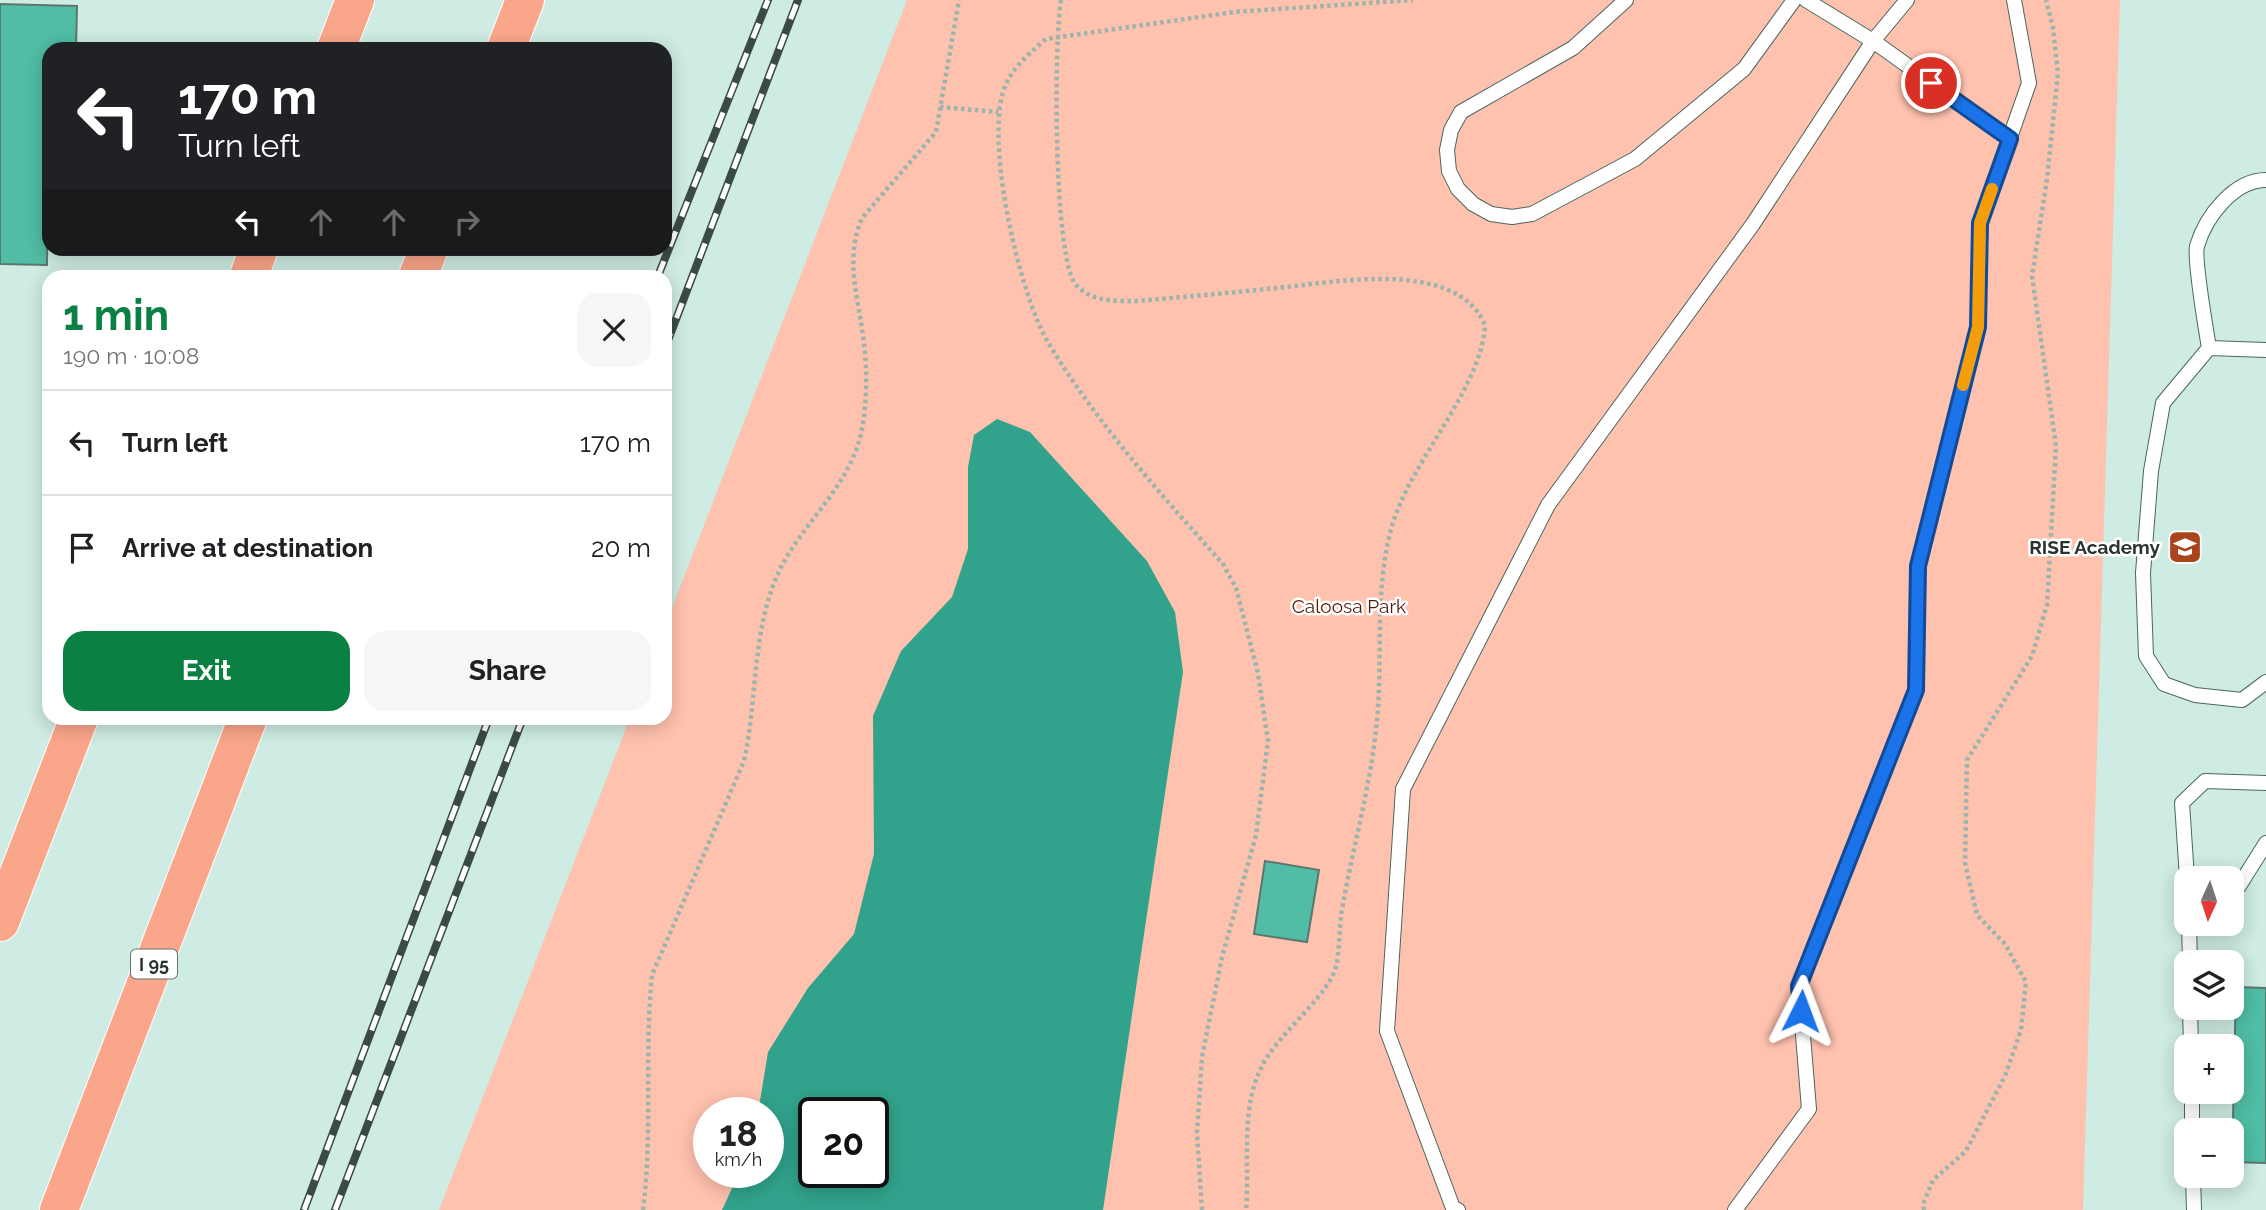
<!DOCTYPE html>
<html lang="en">
<head>
<meta charset="utf-8">
<style>
  :root { --surface:#fff; --page:#f6f6f6; --text:#202124; --muted:#757577; --line:#e0e0e0; --accent:#0b8043 }
  body { margin:0; font-family:Raleway,sans-serif; background:var(--page); color:var(--text); height:100vh; display:flex; flex-direction:column; font-size:26px; white-space:nowrap }
  * { box-sizing:border-box; margin:0 }
  p { font-size:23px; color:var(--muted) }
  .icon { flex:none; width:38px; height:38px; fill:none; stroke:currentColor; stroke-width:2; stroke-linecap:round; stroke-linejoin:round }
  .map { position:relative; flex:1; overflow:hidden }
  .panel { position:absolute; left:42px; top:270px; width:630px; height:455px; display:flex; flex-direction:column; background:var(--surface); border-radius:21px; box-shadow:0 4px 18px #0003 }
  .panel>* { flex:none }
  .top-card { position:absolute; left:42px; top:42px; width:630px; height:214px; border-radius:21px; box-shadow:0 4px 18px #0003; background:#202124; color:#fff; overflow:hidden }
  .needle { width:46px; rotate:183deg }
  .controls { position:absolute; left:2174px; top:866px; display:grid; gap:14px }
  .controls a { display:grid; place-items:center; width:70px; height:70px; border-radius:14px; background:var(--surface); box-shadow:0 4px 18px #0003; font-size:35px }
  .speed { position:absolute; left:693px; top:1097px; display:flex; gap:14px; font-size:35px; font-weight:700; text-align:center }
  .speed>* { display:grid; place-content:center; width:91px; height:91px; border-radius:50%; background:var(--surface); box-shadow:0 4px 18px #0003; line-height:1 }
  .speed small { font-size:18px; font-weight:400 }
  .speed .limit { border:4px solid #111; border-radius:10px; background:#fff; color:#111 }
  .pin { position:absolute; display:grid; place-items:center; width:60px; height:60px; color:#fff; margin:-30px; border:4px solid #fff; border-radius:50%; box-shadow:0 2px 7px #0007 }
  .me { position:absolute; width:77px; margin:-38px; rotate:3deg; stroke-linejoin:round; filter:drop-shadow(0 0 5px #0008) }
  .turn { display:flex; align-items:center; gap:24px; height:147px; padding:0 21px; font-size:32px }
  .turn .icon { width:91px; height:91px; stroke-width:2.5 }
  .turn b { display:block; font-size:49px; line-height:60px }
  .lanes { display:flex; align-items:center; height:66px; padding:0 21px; background:#0003; justify-content:center; gap:35px; direction:ltr }
  .lanes .off { opacity:.35 }
  .round { display:grid; place-items:center; flex:none; width:74px; height:74px; border-radius:21px; background:var(--page) }
  .head { display:flex; align-items:center; justify-content:space-between; height:119px; padding:0 21px }
  h1 { font-size:42px; font-weight:700; line-height:52px; color:var(--accent) }
  .action { display:flex; gap:14px; margin-top:auto; padding:14px 21px }
  .action a { flex:1; height:80px; border-radius:21px; background:var(--accent); color:#fff; font-size:28px; font-weight:700; line-height:80px; text-align:center }
  .action a+a { background:var(--page); color:var(--text) }
  ul { padding:0; list-style:none }
  li { display:flex; align-items:center; gap:21px; height:105px; padding:0 21px; border-top:2px solid var(--line) }
  li div { flex:1 }
  li b { display:block; font-size:26px }
  li em { font-style:normal }
  .map>svg:first-child { display:block }
  .green { fill:#ffc2ae; fill-rule:evenodd }
  .water { fill:#31a38c; fill-rule:evenodd }
  .building { fill:#50bda4; stroke:#5c7770; stroke-width:2 }
  .lines { fill:none; stroke-linecap:round; stroke-linejoin:round }
  .service-casing { stroke:#4b665f; stroke-width:16 }
  .motorway-casing { stroke:#fff; stroke-width:40 }
  .path { stroke:#9bb4ac; stroke-width:4.5; stroke-dasharray:3.5 3.5; stroke-linecap:butt }
  .service { stroke:#fff; stroke-width:14 }
  .motorway { stroke:#faa68a; stroke-width:38 }
  .rail-casing { stroke:#3c4a46; stroke-width:8 }
  .rail { stroke:#fff; stroke-width:5; stroke-dasharray:16; stroke-linecap:butt }
  .route-casing { stroke:#114b97; stroke-width:18 }
  .route { stroke:#1a73e8; stroke-width:12 }
  .slow { stroke:#f59e0b; stroke-width:12 }
  .labels { text-anchor:middle; dominant-baseline:central; stroke-width:5; stroke-linejoin:round; paint-order:stroke }
  .shield { fill:#fff; stroke:#68716e; stroke-width:2 }
  .shield-label { font-size:18px; font-weight:bold; fill:#283430 }
  .poi-label { font-size:19px; font-weight:bold; fill:#283430; stroke:#fff; text-anchor:end }
  .park-label { font-size:19px; fill:#4f1c09; stroke:#fff }
</style>
</head>
<body>
<div class="map">
<svg width="2266" height="1210" viewBox="0 0 2266 1210">
  <rect width="100%" height="100%" fill="#ceece3"/>
  <path class="green" d="M907,0h1213l-37,1210h-1644l191,-492h35v-92zM709,1113h59v59h-59zM814,1113h59v59h-59z"/>
  <path class="water" d="M997,419l33,13 117,129 28,51 8,60 -80,538h-381l17,-37 29,-1v-59h-10l10,-61 40,-64 46,-54 20,-80 -1,-138 28,-65 51,-54 16,-48v-82l6,-32zM873,1113v59h-59v-59z"/>
  <path class="building" d="M0,4l77,2 -1,43h-27l-2,216 -47,-1z
    M1265,861l54,9 -12,72 -53,-8z
    M2236,987l30,1v175l-34,-1z"/>
  <g class="lines">
    <g class="service-casing">
      <path id="service" d="M1626,0l-53,48 -112,64 -10,18 -4,20 2,21 9,18 15,15 18,10 21,3 20,-3 103,-55 109,-90 50,-69
        M1806,0l67,41 137,98
        M2266,180c-32,0 -60,36 -69,66 -3,13 9,84 12,102l-46,55 -12,68 -8,102 3,83 18,28 31,11 47,5 24,-18
        M2209,348l57,2
        M2187,878l-5,-75 23,-22 61,2
        M2231,890l8,-4 27,-43
        M2189,924l1,38
        M2190,1008l1,38
        M2192,1092v38
        M2193,1176l1,34
        M1458,1210l-5,-2 -66,-177 16,-242 145,-284 205,-281 120,-183 34,-41
        M1735,1210l74,-101 -10,-123 117,-296 2,-123 60,-240 2,-104 49,-140 -15,-83"/>
    </g>
    <g class="motorway-casing">
      <path id="motorway" d="M336,49l19,-49
        M506,49l19,-49
        M249,276l10,-28
        M418,276l11,-28
        M0,922l79,-204
        M59,1210l189,-492"/>
    </g>
    <path class="path" d="M1061,0c-7,41 -8,258 15,285 15,17 40,16 60,16 47,-4 93,-8 140,-13 56,-5 180,-31 209,37 -3,63 -75,137 -93,201 -18,63 -9,131 -15,195 -6,64 -24,125 -35,188 -3,18 -2,35 -5,53 -5,33 -59,70 -76,106 -21,43 -11,96 -15,142
      M940,107l58,5
      M643,1210c10,-78 1,-157 9,-235l92,-214c13,-59 8,-120 30,-178 22,-58 80,-95 89,-160 4,-26 4,-54 1,-80 -5,-44 -20,-82 -2,-125l74,-86 23,-132
      M1202,1210l-5,-77 5,-76 20,-100 34,-122 12,-94 -10,-68 -22,-85 -13,-24c-62,-69 -126,-141 -174,-220 -29,-46 -68,-213 -42,-262 9,-18 24,-30 39,-43l188,-27 179,-12
      M1924,1210l-1,-6 10,-24 33,-29 39,-75 16,-46 5,-48 -21,-38 -28,-29 -12,-52 2,-103 65,-104 15,-51 9,-159 -24,-170 15,-97 11,-106 -5,-45 -7,-28"/>
    <use href="#service" class="service"/>
    <use href="#motorway" class="motorway"/>
    <g class="rail-casing">
      <path id="rail" d="M658,276l110,-276
        M665,348l133,-348
        M304,1210l185,-492
        M335,1210l188,-492"/>
    </g>
    <use href="#rail" class="rail"/>
  </g>
  <g class="lines">
    <g class="route-casing">
      <path id="route" d="M1801,1011l-2,-25 117,-296 2,-124 60,-239 2,-104 30,-84 -79,-56"/>
    </g>
    <use href="#route" class="route"/>
    <path class="slow" d="M1963,385l15,-58 2,-104 12,-34"/>
  </g>
  <defs>
    <g id="school-square" transform="scale(1.75)"><rect x="-9" y="-9" width="18" height="18" rx="4" fill="#aa441d" stroke="#fff"/><path d="M0-5L7-2L0 1L-7-2ZM-4 1L0 2.5L4 1V4Q0 6-4 4Z" fill="#fff"/></g>
  </defs>
  <g fill-rule="evenodd">
    <use href="#school-square" x="2185" y="547"/>
  </g>
  <g class="labels">
    <rect class="shield" x="131" y="949.5" width="46" height="29" rx="5"/>
    <g class="shield-label">
      <text x="154" y="964">I 95</text>
    </g>
    <g class="poi-label">
      <text x="2160" y="547">RISE Academy</text>
    </g>
    <g class="park-label">
      <text x="1349" y="606">Caloosa Park</text>
    </g>
  </g>
</svg>
<div class="controls">
<a><svg class="needle" viewBox="-14 -14 28 28"><path d="M0-13l5 13h-10z" fill="#e53935"/><path d="M0 13l5-13h-10z" fill="#757577"/></svg></a>
<a><svg class="icon" aria-label="layers" viewBox="0 0 24 24"><path d="M12 4l9 5-9 5-9-5zM3 14l9 5 9-5"/></svg></a>
<a>+</a>
<a>−</a>
</div>
<div class="speed"><div>18<small>km/h</small></div><div class="limit">20</div></div>
<div class="pin" style="left:1931px;top:83px;background:#d93025"><svg class="icon" aria-label="arrive" viewBox="0 0 24 24"><path d="M6 21V4h12l-3 4 3 4H6"/></svg></div>
<svg class="me" style="left:1801px;top:1011px" viewBox="-20 -20 40 40"><path d="M0-17L14 15 0 8-14 15z" fill="#1a73e8" stroke="#fff" stroke-width="4"/></svg>
<div class="top-card">
<div class="turn"><svg class="icon" aria-label="left" viewBox="0 0 24 24"><path d="M17 20v-9H6M10 6l-5 5 5 5"/></svg><div><b>170 m</b>Turn left</div></div>
<div class="lanes"><svg class="icon" aria-label="left" viewBox="0 0 24 24"><path d="M17 20v-9H6M10 6l-5 5 5 5"/></svg><svg class="icon off" aria-label="ahead" viewBox="0 0 24 24"><path d="M12 20V5M6 11l6-6 6 6"/></svg><svg class="icon off" aria-label="ahead" viewBox="0 0 24 24"><path d="M12 20V5M6 11l6-6 6 6"/></svg><svg class="icon off" aria-label="right" viewBox="0 0 24 24"><path d="M7 20v-9h11M14 6l5 5-5 5"/></svg></div>
</div>
<section class="panel">
<div class="head"><div><h1>1 min</h1><p>190 m · 10:08</p></div><a class="round"><svg class="icon" aria-label="close" viewBox="0 0 24 24"><path d="M6 6l12 12M18 6L6 18"/></svg></a></div>
<ul>
<li><svg class="icon" aria-label="left" viewBox="0 0 24 24"><path d="M17 20v-9H6M10 6l-5 5 5 5"/></svg><div><b>Turn left</b></div><em>170 m</em></li>
<li><svg class="icon" aria-label="arrive" viewBox="0 0 24 24"><path d="M6 21V4h12l-3 4 3 4H6"/></svg><div><b>Arrive at destination</b></div><em>20 m</em></li>
</ul>
<div class="action"><a>Exit</a><a>Share</a></div>
</section>
</div>
</body>
</html>
